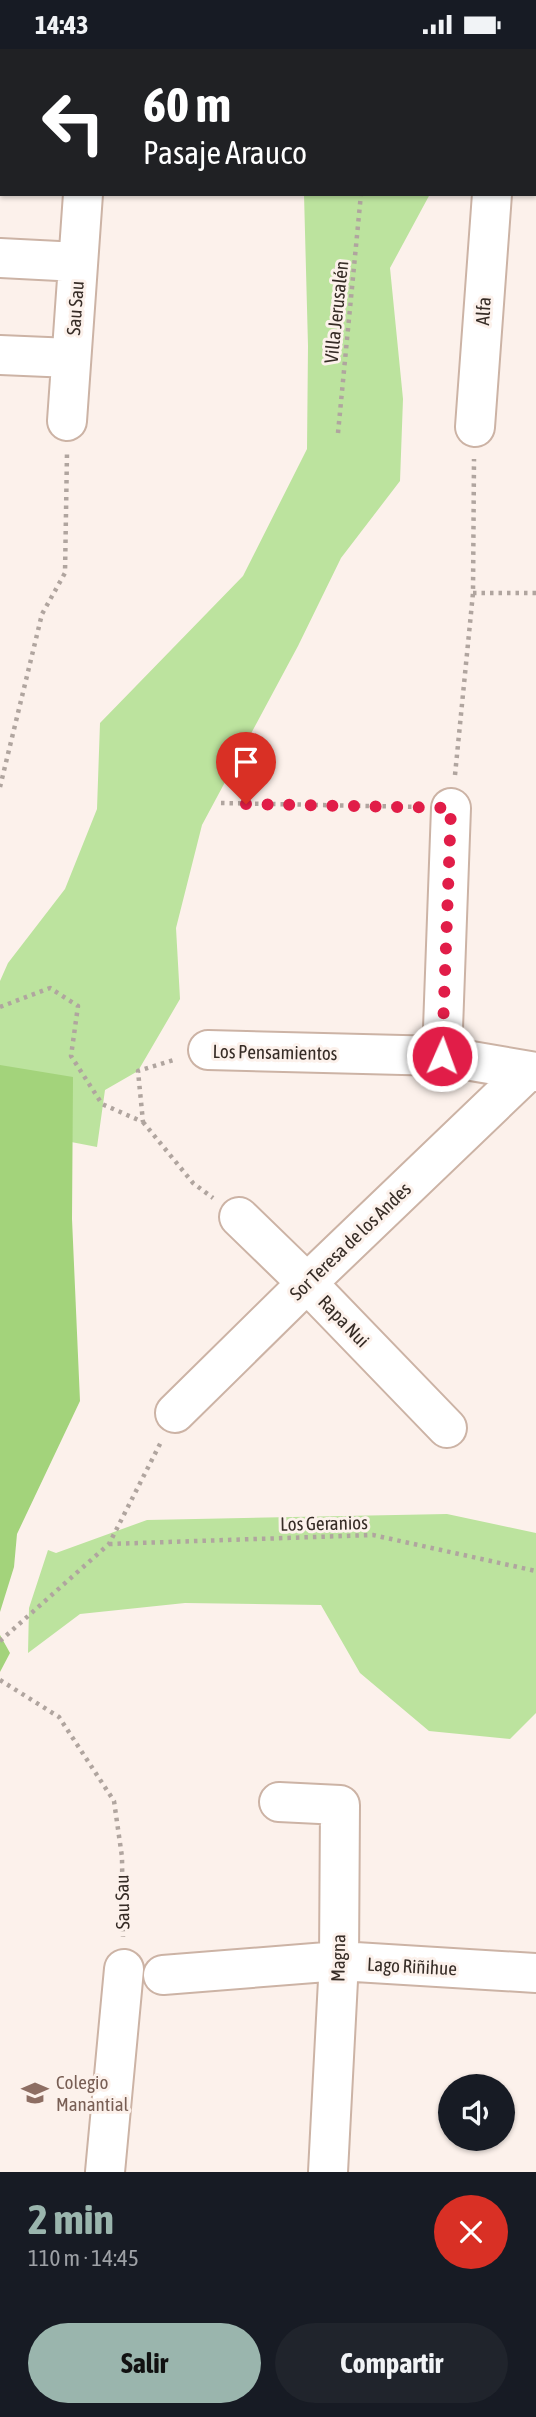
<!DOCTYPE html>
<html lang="es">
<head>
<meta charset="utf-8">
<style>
  :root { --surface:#171b24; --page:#20242c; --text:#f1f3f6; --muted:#9ea1a6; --accent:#9ab5ad }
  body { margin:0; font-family:"Asap Condensed",sans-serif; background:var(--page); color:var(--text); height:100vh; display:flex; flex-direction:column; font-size:26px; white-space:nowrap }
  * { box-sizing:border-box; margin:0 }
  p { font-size:23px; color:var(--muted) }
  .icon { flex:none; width:38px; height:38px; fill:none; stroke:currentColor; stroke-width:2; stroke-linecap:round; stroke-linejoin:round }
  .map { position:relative; height:2123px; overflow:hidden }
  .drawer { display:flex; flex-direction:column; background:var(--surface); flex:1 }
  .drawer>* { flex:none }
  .guide { position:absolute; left:0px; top:0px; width:537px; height:147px; box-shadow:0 2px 5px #0004; background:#202124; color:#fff; overflow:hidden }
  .fabs { position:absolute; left:438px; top:2025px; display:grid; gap:14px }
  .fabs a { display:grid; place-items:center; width:77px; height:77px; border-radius:50%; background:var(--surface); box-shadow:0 2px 5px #0004; font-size:35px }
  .pin { position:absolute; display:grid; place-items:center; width:60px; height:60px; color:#fff; margin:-72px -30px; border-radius:50% 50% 50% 0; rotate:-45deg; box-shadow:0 0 7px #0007 }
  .pin .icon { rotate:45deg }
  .me { position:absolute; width:77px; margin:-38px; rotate:2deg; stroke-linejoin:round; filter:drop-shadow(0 0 5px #0008) }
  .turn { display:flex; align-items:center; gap:24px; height:147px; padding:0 28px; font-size:32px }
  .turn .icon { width:91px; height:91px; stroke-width:2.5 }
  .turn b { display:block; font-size:49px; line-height:60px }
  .round { display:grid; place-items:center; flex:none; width:74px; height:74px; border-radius:37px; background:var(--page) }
  .summary { display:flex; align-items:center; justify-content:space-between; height:119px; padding:0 28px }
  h1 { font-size:42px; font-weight:700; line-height:52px; color:var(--accent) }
  .cta { display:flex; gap:14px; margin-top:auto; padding:14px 28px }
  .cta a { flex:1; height:80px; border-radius:42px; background:var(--accent); color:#111; font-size:28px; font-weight:700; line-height:80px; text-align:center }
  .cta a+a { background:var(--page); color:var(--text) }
  .status { display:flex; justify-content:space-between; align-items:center; height:49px; padding:0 35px; background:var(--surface); direction:ltr }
  .status svg { height:19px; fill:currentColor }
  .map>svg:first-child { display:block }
  .green { fill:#bce39e }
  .forest { fill:#a3d37b }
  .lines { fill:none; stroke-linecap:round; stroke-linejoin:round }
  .minor-casing { stroke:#ccb3a5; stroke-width:42 }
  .path { stroke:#b0a59f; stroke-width:4.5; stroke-dasharray:3.5 5; stroke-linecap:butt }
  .minor { stroke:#fff; stroke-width:38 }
  .route { stroke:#e11d48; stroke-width:12; stroke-dasharray:0 21.6 }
  .labels { text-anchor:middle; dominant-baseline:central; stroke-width:6; stroke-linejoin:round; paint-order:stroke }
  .street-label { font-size:19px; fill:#362c26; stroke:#fcf1eb }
  .education-label { font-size:19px; fill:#785e54; stroke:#fcf1eb; text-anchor:start }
</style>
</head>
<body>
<div class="status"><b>14:43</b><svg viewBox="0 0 49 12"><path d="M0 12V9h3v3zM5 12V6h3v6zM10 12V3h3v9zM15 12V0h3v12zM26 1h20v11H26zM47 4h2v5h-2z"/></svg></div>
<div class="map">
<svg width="536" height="2123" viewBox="0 0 536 2123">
  <rect width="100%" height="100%" fill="#fcf1eb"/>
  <path class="green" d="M196,0h208l1,2h-209z
    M304,145h126l-40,74 13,131 -3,82 -59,77 -43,88 -96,179 -26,103 4,71 -42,72 -33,19 -8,57 -62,-12 -35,-19v-135l8,-18 57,-74 32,-80 3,-86 143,-147 64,-127 1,-103z
    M447,1465l89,19v180l-26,26 -81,-8 -69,-58 -39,-68 -136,-2 -105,11 -52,39 1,-45 19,-58 8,3 91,-33z"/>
  <path class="forest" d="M0,1016l73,12 -1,142 8,182 -63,133 -3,33 -14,45z
    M0,1586l10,18 -10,19z"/>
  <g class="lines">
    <g class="minor-casing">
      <path id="minor" d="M92,2v-2
        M0,44h2
        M0,209l78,4
        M0,306l71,3
        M67,372l16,-227
        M475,378l17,-233
        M208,1001l234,6 94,16
        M442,1007l9,-248
        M239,1168l68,66 140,145
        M175,1364l132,-130 220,-211
        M279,1753l61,3 -1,156 -11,211
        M163,1926l176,-14 197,12
        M105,2123l19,-203"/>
    </g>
    <path class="path" d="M338,384l23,-239
      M473,544h63
      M455,726l18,-182 1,-134
      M0,738l42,-173 23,-41 2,-120
      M221,754l198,4
      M0,958l50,-19 28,18 -7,50 31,48 41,18 -5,-51 39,-12
      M143,1073l50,61 20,15
      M109,1495l264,-9 163,36
      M0,1592l109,-97 52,-102
      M0,1631l59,37 55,84 8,56 1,80"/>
    <use href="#minor" class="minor"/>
  </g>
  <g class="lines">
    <path class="route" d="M246,755l205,4 -9,248"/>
  </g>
  <defs>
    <g id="school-bare" transform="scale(2.1)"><path d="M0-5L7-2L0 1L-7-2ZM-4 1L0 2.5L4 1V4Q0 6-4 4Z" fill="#8d6e63" stroke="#fcf1eb" stroke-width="2.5" paint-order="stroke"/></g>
  </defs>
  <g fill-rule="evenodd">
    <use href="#school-bare" x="35" y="2044"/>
  </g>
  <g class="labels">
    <g class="street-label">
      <text transform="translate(75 259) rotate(-86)">Sau Sau</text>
      <text transform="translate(483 262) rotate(-86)">Alfa</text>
      <text transform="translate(336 263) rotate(-84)">Villa Jerusalén</text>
      <text transform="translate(275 1003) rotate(1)">Los Pensamientos</text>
      <text transform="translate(350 1192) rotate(-44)">Sor Teresa de los Andes</text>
      <text transform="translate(344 1272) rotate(46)">Rapa Nui</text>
      <text transform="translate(324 1474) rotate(-1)">Los Geranios</text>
      <text transform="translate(122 1853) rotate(-91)">Sau Sau</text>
      <text transform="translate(338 1909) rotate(-89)">Magna</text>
      <text transform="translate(412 1917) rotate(3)">Lago Riñihue</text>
    </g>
    <g class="education-label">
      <text x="56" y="2033">Colegio<tspan x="56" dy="22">Manantial</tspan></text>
    </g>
  </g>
</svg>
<div class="fabs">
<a><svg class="icon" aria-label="sound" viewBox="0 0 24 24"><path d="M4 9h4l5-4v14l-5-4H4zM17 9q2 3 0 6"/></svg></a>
</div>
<div class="pin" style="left:246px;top:755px;background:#d93025"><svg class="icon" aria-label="arrive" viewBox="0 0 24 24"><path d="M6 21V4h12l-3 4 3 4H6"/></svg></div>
<svg class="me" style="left:442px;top:1007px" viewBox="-20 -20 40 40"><circle r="17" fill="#e11d48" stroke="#fff" stroke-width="3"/><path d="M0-11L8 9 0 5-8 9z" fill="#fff"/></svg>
<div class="guide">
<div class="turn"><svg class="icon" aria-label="left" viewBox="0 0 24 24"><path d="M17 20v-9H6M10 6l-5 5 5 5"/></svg><div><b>60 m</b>Pasaje Arauco</div></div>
</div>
</div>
<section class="drawer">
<div class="summary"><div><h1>2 min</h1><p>110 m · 14:45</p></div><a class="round" style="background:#d93025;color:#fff"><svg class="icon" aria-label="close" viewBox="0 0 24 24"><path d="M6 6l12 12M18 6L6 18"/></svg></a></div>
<div class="cta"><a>Salir</a><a>Compartir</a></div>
</section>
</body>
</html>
